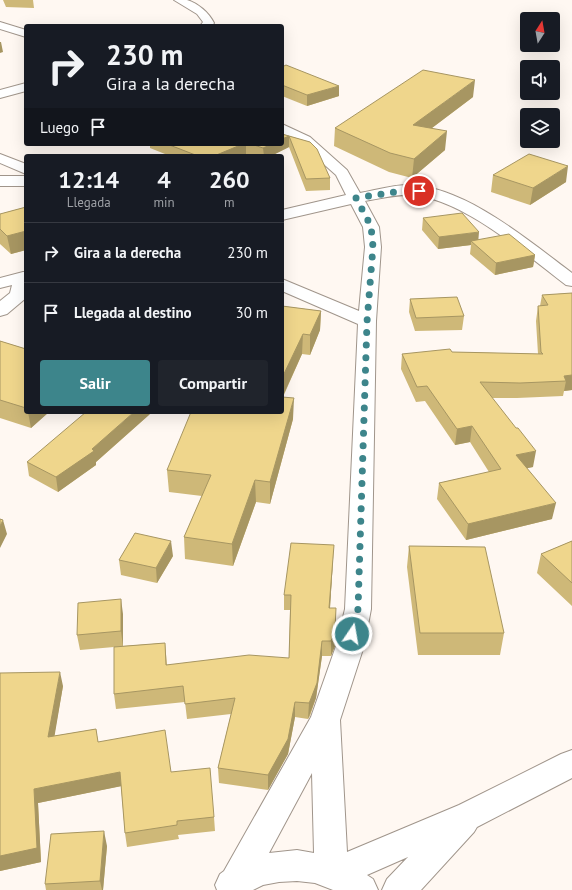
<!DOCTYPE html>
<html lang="es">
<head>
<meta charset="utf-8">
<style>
  :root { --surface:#171b24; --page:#20242c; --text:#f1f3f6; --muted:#9ea1a6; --line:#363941; --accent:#3d858b }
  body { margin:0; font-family:"PT Sans",sans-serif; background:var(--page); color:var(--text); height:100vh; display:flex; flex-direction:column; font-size:15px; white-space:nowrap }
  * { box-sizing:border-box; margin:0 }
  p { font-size:13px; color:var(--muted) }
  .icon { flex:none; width:22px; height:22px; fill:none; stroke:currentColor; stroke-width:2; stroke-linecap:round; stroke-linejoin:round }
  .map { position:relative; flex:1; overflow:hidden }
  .panel { position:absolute; left:24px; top:154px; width:260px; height:260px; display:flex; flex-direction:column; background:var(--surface); border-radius:4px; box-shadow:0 4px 16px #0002 }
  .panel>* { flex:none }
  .hud { position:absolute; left:24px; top:24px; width:260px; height:122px; border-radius:4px; box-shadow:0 4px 16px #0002; background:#171b24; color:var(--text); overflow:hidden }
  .needle { width:26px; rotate:11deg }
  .buttons { position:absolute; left:520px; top:12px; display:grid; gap:8px }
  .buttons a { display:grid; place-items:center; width:40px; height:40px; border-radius:4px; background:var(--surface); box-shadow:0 4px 16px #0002; font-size:20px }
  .pin { position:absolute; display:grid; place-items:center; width:34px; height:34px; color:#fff; margin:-17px; border:2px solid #fff; border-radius:50%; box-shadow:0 1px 4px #0007 }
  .me { position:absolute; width:44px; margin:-22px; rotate:12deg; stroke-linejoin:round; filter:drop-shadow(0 0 3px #0008) }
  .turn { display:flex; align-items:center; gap:14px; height:84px; padding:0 16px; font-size:18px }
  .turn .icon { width:52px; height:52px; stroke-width:2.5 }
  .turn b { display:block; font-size:28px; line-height:34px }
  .then { display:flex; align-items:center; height:38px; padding:0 16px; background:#0003; gap:8px; font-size:15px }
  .eta { display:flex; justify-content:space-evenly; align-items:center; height:68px; text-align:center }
  .eta b { font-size:24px; font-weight:700; line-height:28px }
  .action { display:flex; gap:8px; margin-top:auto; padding:8px 16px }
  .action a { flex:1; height:46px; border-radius:4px; background:var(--accent); color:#fff; font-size:16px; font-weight:700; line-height:46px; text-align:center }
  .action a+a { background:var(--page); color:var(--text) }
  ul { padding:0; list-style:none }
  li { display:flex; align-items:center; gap:12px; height:60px; padding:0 16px; border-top:1px solid var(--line) }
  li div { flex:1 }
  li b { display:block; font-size:15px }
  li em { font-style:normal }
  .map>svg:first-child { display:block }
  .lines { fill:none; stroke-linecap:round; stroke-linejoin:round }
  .minor-casing { stroke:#a0958b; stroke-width:2 }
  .minor { fill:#fff; fill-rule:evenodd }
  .wall { fill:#ceb878 }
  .shaded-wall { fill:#a79662 }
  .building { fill:#efd68c; stroke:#a79662 }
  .route { stroke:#3d858b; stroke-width:7; stroke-dasharray:0 12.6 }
</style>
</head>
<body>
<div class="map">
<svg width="572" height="890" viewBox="0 0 572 890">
  <rect width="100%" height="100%" fill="#fff8f2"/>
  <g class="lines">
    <g class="minor-casing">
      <path id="minor" d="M174,0c4,0 9,0 13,0 11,3 22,13 27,23l-2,3h-12l3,-4 -6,-8z
        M0,22l26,8v7l-26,-8z
        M26,83v8l-26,7v-8z
        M282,124l28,13 37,33 13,23c16,-3 33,-8 49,-8 56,1 120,56 163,88v13l-6,-1c-41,-31 -104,-87 -155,-90 -15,-1 -32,4 -46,6l14,26 2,20 -5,74 -5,288 -7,37 -24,74 7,132 112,-47 102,-51 11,-4v28l-95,49 -3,5 -53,58h-39l5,-11 21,-22 -41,18 6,4 5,11h-45l-18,-7 -18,-2 -18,1 -16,3 -10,5h-36l-2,-5 5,-11 4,-3 87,-154 25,-71 9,-37 13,-285 -76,-33v-12l77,32 6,-64 -2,-20 -12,-23 -69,16v-10l64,-15 -10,-20 -36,-32 -18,-10zM312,773l2,80 -17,-3 -28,3z
        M0,154l26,10v10l-26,-11z
        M0,176h26v10h-26z
        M23,272h3v26l-19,16 -7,2v-15l10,-8 2,-8 -12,3v-10z"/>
    </g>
    <use href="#minor" class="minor"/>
  </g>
  <path class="wall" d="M3,0h30l1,8 -28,-1z
    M282,67l57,29 -32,10 -25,-10z
    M473,97l-41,31 13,22 -33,28 -23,-6 -55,-26 1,-18z
    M282,134l28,8 20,36v12l-24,1 -17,-44 -18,9h-18l-7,-2 -5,2h-71l-20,-8v-4h132z
    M493,175l73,7 -36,23 -39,-13z
    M26,207v43l-15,4 -11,-10v-30z
    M423,218l55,22 57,15 -2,12 -38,8 -25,-21 1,-9 -33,4 -16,-19z
    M572,293v97l-8,1 -1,5 -46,2h-25l41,69 -6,1 25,51 -86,21 -29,-41 2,-16 50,-11 -19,-30 -15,3 -30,-44 -9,1 -15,-33 1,-15 50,-2 86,2 -2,-33 2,-15h2l2,-11z
    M410,299l54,17 -2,14 -47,1 -6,-19z
    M282,306l39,5 -1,19 -10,25 -8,-1 -19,43 10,22 -23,85 -14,-2 -23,64 -48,-7 -1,-22 18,-41 -33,-4 -2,-22 115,-58z
    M0,341l26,8v63h23l-18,16 -31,-10z
    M150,414l-54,48v3l-38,27 -29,-16 -2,-14z
    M572,541v65l-35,-33 4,-19z
    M409,546l95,87 -4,22h-82l-11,-88z
    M173,556l-16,27 -36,-8 -2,-15z
    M333,560l-3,48 5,38 -4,10h-9l-6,42 -6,18 -2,3 -13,-2 -7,37 -20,36 -49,-7 -1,-15 13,-54 -44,5 -2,-17 -69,7 -2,-15v-47l-34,3 -3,-15 46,-21v32l42,-3 2,22 122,-7 1,-48h-6v-15z
    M0,673l63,13 -9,50 42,-7 2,13 73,30 43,45 1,14 -37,4 1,4 -52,8 -2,-14 -4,-47 -83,17 3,59 -41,9z
    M107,846l-4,44h-57l-1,-6z"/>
  <path class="shaded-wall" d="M0,42h1l2,10 -3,1z
    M475,80l-2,17 -61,46 1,-18z
    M339,86v10l-32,10v-11z
    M447,131l-2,19 -33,28 2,-19z
    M289,136v11l-18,9h-7l-1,-8 9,-4h10v-5z
    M243,144h3v10l-5,2h-27z
    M568,166l-2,16 -36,23 3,-17z
    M26,231v19l-15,4 -4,-18z
    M479,232l-1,12 -7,-3v4l-33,4 1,-12z
    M535,255l-2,12 -38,8 1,-12z
    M321,311l-1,19 -10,25v-20z
    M303,334l-1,20 -20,44v-20z
    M572,375v15l-8,1 2,-10 -2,-5z
    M294,398l-1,21 -23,85v-22z
    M28,412h21l-18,16z
    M134,412h16v2l-54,48v3l-38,27 -2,-15 36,-28z
    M472,426l-2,16 -15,3 2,-16z
    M536,451l-3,16 -20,4 3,-16z
    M255,480l1,22 -23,64 -1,-22z
    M556,503l-4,16 -86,21 2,-16z
    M3,520l4,14 -7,14v-22z
    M171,541l2,15 -16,27 -1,-15z
    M334,545l-1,15 -4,63v-15z
    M121,599l2,15v33l-2,-16z
    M336,608l-1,38 -4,10v-15z
    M322,641v15l-6,42 -8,21 1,-16z
    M60,672l3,14 -11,65 -4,-14z
    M295,702v15l-7,37 -20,36v-15z
    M120,772l2,14 -84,17 3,59 -41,9v-15l34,-67z
    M104,831l3,15 -4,44h-1l-2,-9z"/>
  <path class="building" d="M286,65l53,21 -32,9 -25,-10v-18z
    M423,70l52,10 -62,45 34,6 -33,28 -24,-6 -55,-25z
    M282,134l28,8 7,7 13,29 -24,1 -17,-43 -7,3z
    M167,144h76l-29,12h-16z
    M251,144h21l-9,4z
    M529,154l39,12 -35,22 -40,-13z
    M26,207v24l-19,5 -7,-7v-15z
    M462,213l17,19 -40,5 -16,-19z
    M509,234l26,21 -39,8 -25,-22z
    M572,293v82l-8,1 2,5 -46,2 -40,-1 36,46h2l18,23 -20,4 40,48 -88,21 -29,-41 62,-14 -29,-43 -15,3 -30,-43 -10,1 -15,-33 48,-5 2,3 91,2 -2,-2 -3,-46 10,-1 -6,-10z
    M457,297l7,19 -48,2 -6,-19z
    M282,306l39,5 -11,24 -7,-1 -21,44z
    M0,341l26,8v59l-26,-8z
    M282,397l12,1 -24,84 -15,-2 -23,64 -48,-7 27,-62 -44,-5 24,-58h91z
    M86,412h48l-42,37 2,2 -38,26 -29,-15z
    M0,519l3,1 -3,6z
    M135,533l36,8 -15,27 -37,-8z
    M572,541v42l-31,-29z
    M291,543l43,2 -5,63h7l-1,22 -4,11h-9l-5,42 -7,18 -1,2 -14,-1 -7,37 -20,36 -50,-7 17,-70 -50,6 -2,-18 -69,8v-47l51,-4 1,22 83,-10 40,3 2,-63h-7z
    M409,546l76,1 19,86h-84z
    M121,599v32l-44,4 1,-32z
    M60,672l-12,65 48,-8 2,13 67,-12 6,42 39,-4 4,49 -37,4v4l-52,8 -5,-61 -86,17 3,59 -37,8v-183z
    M104,831l-4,50 -55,3 6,-50z"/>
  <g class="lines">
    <path class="route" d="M352,634l6,-25 9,-287 6,-75 -2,-21 -15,-28 39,-6 24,-1"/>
  </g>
</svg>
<div class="buttons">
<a><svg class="needle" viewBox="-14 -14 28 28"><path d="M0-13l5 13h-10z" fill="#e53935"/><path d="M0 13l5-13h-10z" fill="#9ea1a6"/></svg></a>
<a><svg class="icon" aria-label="sound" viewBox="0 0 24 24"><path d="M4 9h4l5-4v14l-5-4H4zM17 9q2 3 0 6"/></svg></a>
<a><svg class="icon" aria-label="layers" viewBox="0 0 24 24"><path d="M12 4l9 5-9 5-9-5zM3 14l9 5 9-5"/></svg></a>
</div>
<div class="pin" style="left:419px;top:191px;background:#d93025"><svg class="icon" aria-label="arrive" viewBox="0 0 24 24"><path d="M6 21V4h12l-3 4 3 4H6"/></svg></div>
<svg class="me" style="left:352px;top:634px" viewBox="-20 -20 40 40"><circle r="17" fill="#3d858b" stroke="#fff" stroke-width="3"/><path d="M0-11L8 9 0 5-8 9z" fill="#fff"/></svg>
<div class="hud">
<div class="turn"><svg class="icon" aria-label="right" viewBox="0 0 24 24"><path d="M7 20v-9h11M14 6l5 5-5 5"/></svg><div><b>230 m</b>Gira a la derecha</div></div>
<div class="then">Luego<svg class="icon" aria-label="arrive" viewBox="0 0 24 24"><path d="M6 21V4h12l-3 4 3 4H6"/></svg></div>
</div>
<section class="panel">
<div class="eta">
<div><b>12:14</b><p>Llegada</p></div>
<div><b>4</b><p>min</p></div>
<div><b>260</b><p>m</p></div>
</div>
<ul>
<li><svg class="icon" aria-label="right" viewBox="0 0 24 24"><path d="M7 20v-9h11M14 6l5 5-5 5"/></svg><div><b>Gira a la derecha</b></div><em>230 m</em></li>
<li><svg class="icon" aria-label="arrive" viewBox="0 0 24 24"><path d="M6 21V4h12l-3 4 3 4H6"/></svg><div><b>Llegada al destino</b></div><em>30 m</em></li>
</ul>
<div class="action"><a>Salir</a><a>Compartir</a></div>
</section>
</div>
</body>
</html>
